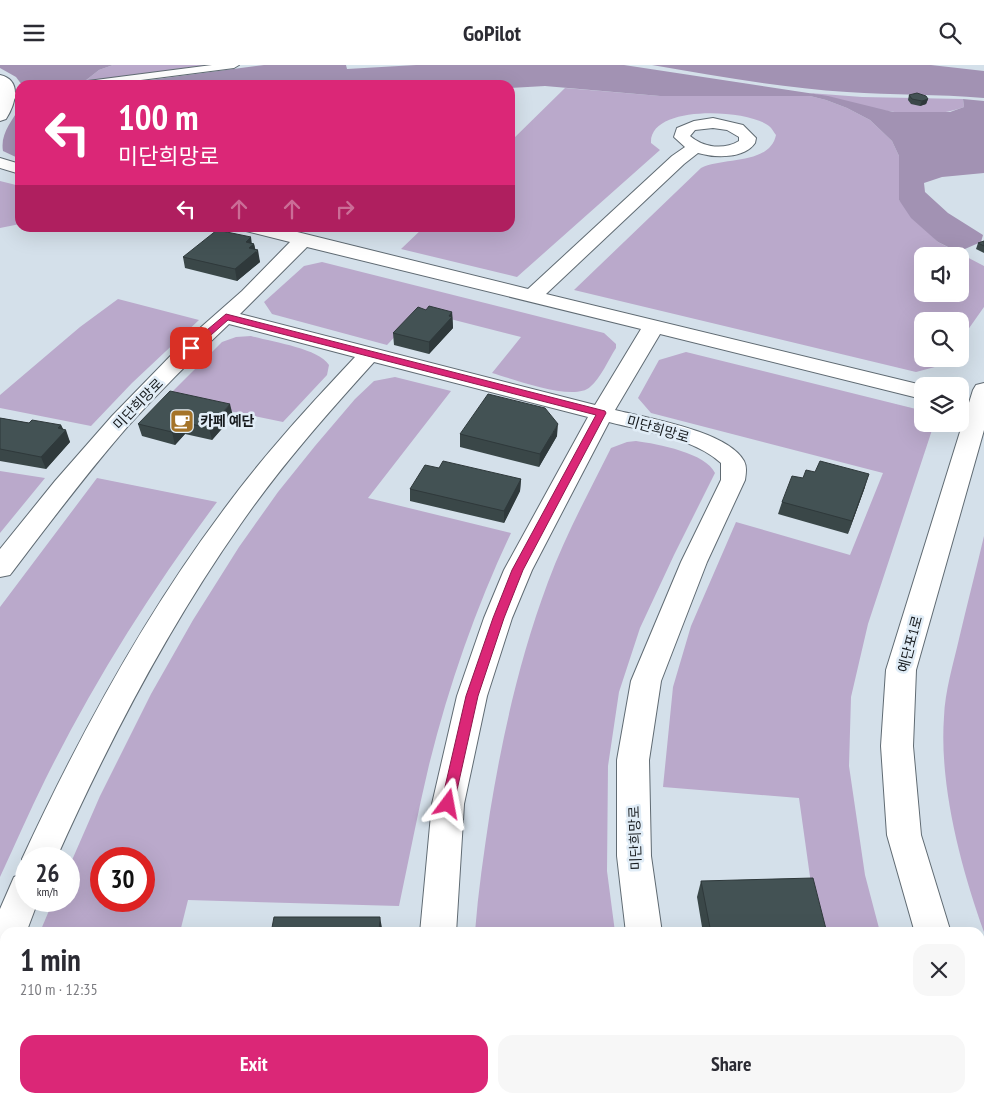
<!DOCTYPE html>
<html lang="en">
<head>
<meta charset="utf-8">
<style>
  :root { --surface:#fff; --page:#f7f7f7; --text:#2b2b33; --muted:#7c7c81; --accent:#db2777 }
  body { margin:0; font-family:"PT Sans Narrow","Noto Sans KR",sans-serif; background:var(--page); color:var(--text); height:100vh; display:flex; flex-direction:column; font-size:19px; white-space:nowrap }
  * { box-sizing:border-box; margin:0 }
  p { font-size:16px; color:var(--muted) }
  .icon { flex:none; width:28px; height:28px; fill:none; stroke:currentColor; stroke-width:2; stroke-linecap:round; stroke-linejoin:round }
  .map { position:relative; flex:1; overflow:hidden }
  .details { position:absolute; left:0px; top:862px; width:985px; height:176px; display:flex; flex-direction:column; background:var(--surface); border-radius:15px 15px 0 0; box-shadow:0 5px 20px #0002 }
  .details>* { flex:none }
  .top-card { position:absolute; left:15px; top:15px; width:500px; height:152px; border-radius:15px; box-shadow:0 5px 20px #0002; background:#db2777; color:#fff; overflow:hidden }
  .tools { position:absolute; left:914px; top:182px; display:grid; gap:10px }
  .tools a { display:grid; place-items:center; width:55px; height:55px; border-radius:10px; background:var(--surface); box-shadow:0 5px 20px #0002; font-size:25px }
  .speed { position:absolute; left:15px; top:782px; display:flex; gap:10px; font-size:25px; font-weight:700; text-align:center }
  .speed>* { display:grid; place-content:center; width:65px; height:65px; border-radius:50%; background:var(--surface); box-shadow:0 5px 20px #0002; line-height:1 }
  .speed small { font-size:12px; font-weight:400 }
  .speed .limit { border:8px solid #d22; background:#fff; color:#111 }
  .pin { position:absolute; display:grid; place-items:center; width:42px; height:42px; color:#fff; margin:-21px; border-radius:10px; box-shadow:0 2px 8px #0006 }
  .me { position:absolute; width:55px; margin:-28px; rotate:13deg; stroke-linejoin:round; filter:drop-shadow(0 0 4px #0008) }
  .turn { display:flex; align-items:center; gap:18px; height:105px; padding:0 20px; font-size:22px }
  .turn .icon { width:65px; height:65px; stroke-width:2.5 }
  .turn b { display:block; font-size:35px; line-height:42px }
  .lanes { display:flex; align-items:center; height:48px; padding:0 20px; background:#0003; justify-content:center; gap:25px; direction:ltr }
  .lanes .off { opacity:.35 }
  .round { display:grid; place-items:center; flex:none; width:52px; height:52px; border-radius:15px; background:var(--page) }
  .head { display:flex; align-items:center; justify-content:space-between; height:85px; padding:0 20px }
  h1 { font-size:30px; font-weight:700; line-height:38px }
  .cta { display:flex; gap:10px; margin-top:auto; padding:10px 20px }
  .cta a { flex:1; height:58px; border-radius:15px; background:var(--accent); color:#fff; font-size:20px; font-weight:700; line-height:58px; text-align:center }
  .cta a+a { background:var(--page); color:var(--text) }
  header { display:flex; justify-content:space-between; align-items:center; height:65px; padding:0 20px; background:var(--surface); font-size:22px; font-weight:700 }
  .map>svg:first-child { display:block }
  .green { fill:#baa9cb; fill-rule:evenodd }
  .forest { fill:#a292b3 }
  .lines { fill:none; stroke-linecap:round; stroke-linejoin:round }
  .lane-casing { stroke:#606b73; stroke-width:2 }
  .street-casing { stroke:#606b73; stroke-width:2 }
  .lane { fill:#fff; fill-rule:evenodd }
  .street { fill:#fff; fill-rule:evenodd }
  .wall { fill:#3a4748 }
  .shaded-wall { fill:#2f393b }
  .building { fill:#435254; stroke:#2f393b }
  .route { fill:#db2777; stroke:#8e194d }
  .labels { text-anchor:middle; dominant-baseline:central; stroke-width:5; stroke-linejoin:round; paint-order:stroke }
  .street-label { font-size:14px; fill:#161a1d; stroke:#e1edf7 }
  .poi-label { font-size:14px; font-weight:bold; fill:#161a1d; stroke:#e1edf7; text-anchor:start }
</style>
</head>
<body>
<header><svg class="icon" aria-label="menu" viewBox="0 0 24 24"><path d="M4 6h16M4 12h16M4 18h16"/></svg>GoPilot<svg class="icon" aria-label="search" viewBox="0 0 24 24"><circle cx="10" cy="10" r="6"/><path d="M15 15l6 6"/></svg></header>
<div class="map">
<svg width="984" height="1038" viewBox="0 0 984 1038">
  <rect width="100%" height="100%" fill="#d4e0ea"/>
  <path class="green" d="M113,0h95l-123,16 14,-11z
    M565,23l95,8h150l16,4 21,8 23,12 22,21 7,15v44l39,42 46,24v41l-24,34v-20h-38v38h30l-2,4 -34,9 -342,-82 127,-122c22,-11 69,-3 75,-33 -2,-2 -4,-7 -7,-9 -21,-17 -120,-22 -118,17l9,7 -143,127 -116,-28 22,-21 87,-1v-85zM922,191h38v38h-38z
    M809,28l53,4 101,2 1,8c-49,18 -106,-3 -155,-14z
    M0,116l20,5v38l-20,4z
    M322,197l282,71 12,11v4c-8,12 -15,30 -26,39 -16,15 -77,-8 -98,-14l29,-36 -102,-26 -32,34 -115,-31 -8,-12 40,-36z
    M118,234l81,21 -67,63 -41,43 -91,-18v-13l80,-68z
    M251,271c20,6 67,12 78,29l-2,10 -44,47 -117,-24 56,-56 14,-5z
    M686,287l230,57 6,7v8h8l3,3 -65,197 -17,73 -2,69 16,109 15,57h-55l-13,-41 -13,-93 -136,-11 10,-100 18,-61 45,-104 114,33 33,-82 -232,-60 -13,-15 21,-38z
    M395,312l56,14 -83,107 143,35c-35,74 -62,152 -82,232 -11,46 -20,94 -30,141l-211,-6 -8,32h-140l13,-31h16v-34l31,-71 51,-102 42,-74 46,-73 39,-55 37,-46 40,-47 19,-18zM101,794h43v42h-43z
    M636,376c22,3 70,12 79,32l-41,82 -34,73 -21,64 -11,74 -1,105 8,61h-140c3,-40 9,-80 15,-120 13,-79 30,-155 58,-230 17,-46 41,-90 63,-134l16,-6z
    M0,406l45,7 -45,55z
    M97,413l120,24c-65,87 -124,181 -172,278 -16,32 -30,65 -45,97v-270z
    M984,471v396c-23,-64 -45,-147 -40,-215 1,-26 9,-52 15,-78 8,-34 17,-69 25,-103z
    M0,1031h5v3h387l2,4h-394z
    M489,1034h451l1,4h-455z"/>
  <path class="forest" d="M0,0h113l-14,5 -14,11 -26,4h-37l-6,-8 -16,-9z
    M264,0h82l1,4 69,-4h208l204,31 65,16h57l14,-5 -1,-8 21,2v72l-42,4 -18,6 1,9 23,21 35,22 -2,7 -23,10 -20,-10 -27,-24 -12,-18v-44l-7,-15 -22,-21 -23,-12 -21,-8 -16,-4h-150l-115,-10 -35,2v-3h-398z
    M652,0h279l53,6v27c-46,-4 -91,-3 -137,-6 -65,-4 -131,-16 -195,-27z
    M20,42v52l-17,-8c-3,-17 9,-30 17,-44z"/>
  <g class="lines">
    <g class="lane-casing">
      <path id="lane" d="M212,0h27l-5,3 -132,17h-27l5,-3z
        M20,27v6l-10,1 -5,-3 2,-2z"/>
    </g>
    <g class="street-casing">
      <path id="street" d="M0,10c23,5 15,30 6,44l-6,2z
        M713,53l30,7 13,13 -1,5c-11,16 -40,15 -57,10l-14,11 -138,130 380,92h-4v13l-262,-65 -45,76c32,8 113,21 129,51 3,6 2,12 1,19l-38,82 -46,119 -12,79 2,96 11,77h-36l-9,-77v-96l14,-79 50,-119 40,-82v-17c-27,-25 -78,-32 -112,-41l-77,148 -20,48 -25,78 -23,108 -8,129h-36l12,-129 25,-108 27,-78 20,-48 84,-153 -214,-55c-47,52 -94,105 -134,163 -73,104 -132,218 -184,334h-30v9l-4,-9c56,-121 120,-240 200,-347 40,-55 86,-105 133,-155l-126,-33c-35,33 -69,67 -101,102 -42,48 -80,99 -118,149l-10,2v-28l55,-68 57,-65 71,-73 59,-52 48,-49 -44,-11 -2,-4h33l251,62 144,-133 13,-9 -11,-10 3,-9 17,-7zM713,63l14,2 12,7v4c-15,9 -35,7 -49,-5l5,-6zM307,182l334,82 -46,76 -355,-91z
        M0,93l20,6v10l-20,-6z
        M984,318v47l-68,240 -3,76 8,89 30,98h-36l-28,-98 -6,-89 5,-76 87,-280 3,-5z
        M26,807v29h12l-12,32h-21v38l-5,2v-64l14,-32z
        M5,964v40l-5,1v-40z
        M980,968l4,2v49l-4,-2z
        M418,1034h40v4h-40z"/>
    </g>
    <use href="#lane" class="lane"/>
    <use href="#street" class="street"/>
  </g>
  <path class="wall" d="M909,30l19,4 -2,5 -6,2 -9,-2 -3,-4z
    M984,176v12l-8,-4 2,-6z
    M252,178l2,1 1,5 5,13 -23,19 -52,-13 -2,-11z
    M452,247l1,16 -24,26 -35,-9 -1,-12z
    M233,351l-21,24 -27,-6 -10,11 -33,-9 -4,-12z
    M0,353l29,5 32,2 9,17 -24,27 -46,-8z
    M460,369l97,2 -18,31 -79,-20z
    M439,403l82,11 -1,12 -16,32 -94,-22v-12z
    M803,413l62,9 -17,47 -70,-20 4,-12z
    M701,816l126,52h-124l-6,-36z"/>
  <path class="shaded-wall" d="M928,34l-2,5 -6,2 2,-5z
    M251,172l1,8 2,-1 2,8 2,-2 2,12 -23,19 -2,-12 11,-27z
    M452,247l1,16 -24,26v-12z
    M230,339l3,12 -21,24 -3,-12z
    M182,357l3,12 -10,11 -3,-13z
    M558,359l-1,12 -18,31 1,-13z
    M61,360l3,7 2,-2 4,12 -24,27 -5,-12z
    M869,409l-4,13 -17,47 4,-13z
    M521,414l-1,12 -16,32v-12z
    M380,852l2,11 -1,5h-2z"/>
  <path class="building" d="M917,28l9,3 2,3 -6,2 -10,-2 -3,-4z
    M217,165l34,7 -5,5 8,2 -5,4 9,2 -23,19 -52,-12z
    M984,176v5l-6,-3z
    M429,241l23,6 -3,4 3,1 -23,25 -36,-9 25,-26 8,3z
    M170,326l60,13 -21,24 -27,-6 -10,10 -34,-8z
    M488,329l57,14 13,16 -18,30 -80,-20z
    M0,353l29,5 3,-3 29,5 -3,3 8,2 -25,27 -41,-8z
    M443,396l78,18 -17,32 -94,-22 15,-24 14,3z
    M820,396l49,13 -17,47 -70,-19 10,-26 11,2 3,-8 9,2z
    M813,813l14,55h-116l-10,-52z
    M274,852h106l-1,16h-108z"/>
  <path class="route" d="M226,249l379,97 1,2 -83,157 -19,48 -26,78 -25,112 -5,2 -5,-2 -2,-4 25,-108 27,-78 19,-48 84,-155 -368,-95 -34,30h-6v-4z"/>
  <defs>
    <g id="cafe-square" transform="scale(1.25)"><rect x="-9" y="-9" width="18" height="18" rx="4" fill="#a57429" stroke="#e1edf7"/><path d="M-5.5-4.5H6V0H3Q3 3.5 0 3.5H-2.5Q-5.5 3.5-5.5 0ZM3-3.2v2h1.7v-2ZM-6 4.5H4V6H-6Z" fill="#fff"/></g>
  </defs>
  <g fill-rule="evenodd">
    <use href="#cafe-square" x="182" y="356"/>
  </g>
  <g class="labels">
    <g class="street-label">
      <text transform="translate(138 339) rotate(-46)">미단희망로</text>
      <text transform="translate(658 364) rotate(16)">미단희망로</text>
      <text transform="translate(910 579) rotate(-75)">예단포1로</text>
      <text transform="translate(635 773) rotate(-92)">미단희망로</text>
    </g>
    <g class="poi-label">
      <text x="200" y="356">카페 예단</text>
    </g>
  </g>
</svg>
<div class="tools">
<a><svg class="icon" aria-label="sound" viewBox="0 0 24 24"><path d="M4 9h4l5-4v14l-5-4H4zM17 9q2 3 0 6"/></svg></a>
<a><svg class="icon" aria-label="search" viewBox="0 0 24 24"><circle cx="10" cy="10" r="6"/><path d="M15 15l6 6"/></svg></a>
<a><svg class="icon" aria-label="layers" viewBox="0 0 24 24"><path d="M12 4l9 5-9 5-9-5zM3 14l9 5 9-5"/></svg></a>
</div>
<div class="speed"><div>26<small>km/h</small></div><div class="limit">30</div></div>
<div class="pin" style="left:191px;top:283px;background:#d93025"><svg class="icon" aria-label="arrive" viewBox="0 0 24 24"><path d="M6 21V4h12l-3 4 3 4H6"/></svg></div>
<svg class="me" style="left:448px;top:739px" viewBox="-20 -20 40 40"><path d="M0-17L14 15 0 8-14 15z" fill="#db2777" stroke="#fff" stroke-width="4"/></svg>
<div class="top-card">
<div class="turn"><svg class="icon" aria-label="left" viewBox="0 0 24 24"><path d="M17 20v-9H6M10 6l-5 5 5 5"/></svg><div><b>100 m</b>미단희망로</div></div>
<div class="lanes"><svg class="icon" aria-label="left" viewBox="0 0 24 24"><path d="M17 20v-9H6M10 6l-5 5 5 5"/></svg><svg class="icon off" aria-label="ahead" viewBox="0 0 24 24"><path d="M12 20V5M6 11l6-6 6 6"/></svg><svg class="icon off" aria-label="ahead" viewBox="0 0 24 24"><path d="M12 20V5M6 11l6-6 6 6"/></svg><svg class="icon off" aria-label="right" viewBox="0 0 24 24"><path d="M7 20v-9h11M14 6l5 5-5 5"/></svg></div>
</div>
<section class="details">
<div class="head"><div><h1>1 min</h1><p>210 m · 12:35</p></div><a class="round"><svg class="icon" aria-label="close" viewBox="0 0 24 24"><path d="M6 6l12 12M18 6L6 18"/></svg></a></div>
<div class="cta"><a>Exit</a><a>Share</a></div>
</section>
</div>
</body>
</html>
